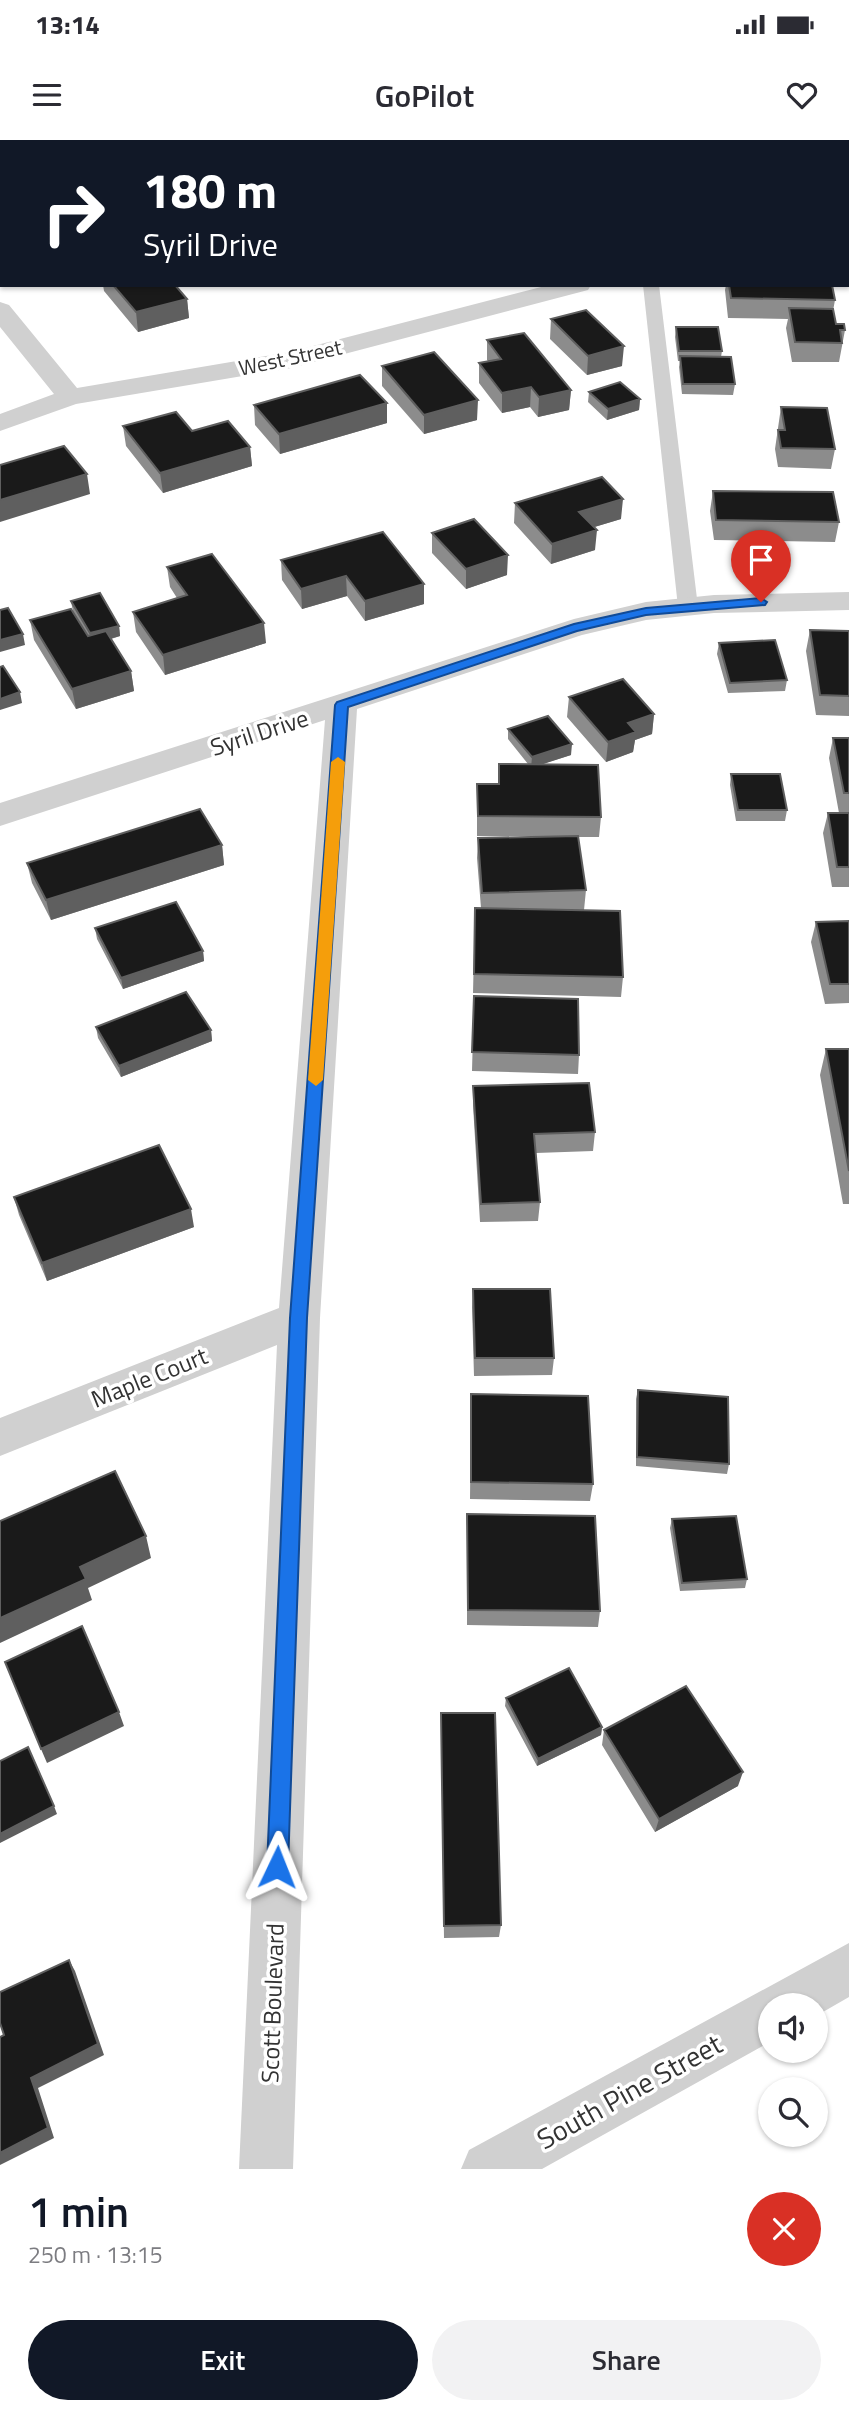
<!DOCTYPE html>
<html lang="en">
<head>
<meta charset="utf-8">
<style>
  :root { --surface:#fff; --page:#f2f2f3; --text:#2b2b33; --muted:#7c7c81; --accent:#111827 }
  body { margin:0; font-family:"Titillium Web",sans-serif; background:var(--page); color:var(--text); height:100vh; display:flex; flex-direction:column; font-size:26px; white-space:nowrap }
  * { box-sizing:border-box; margin:0 }
  p { font-size:23px; color:var(--muted) }
  .icon { flex:none; width:38px; height:38px; fill:none; stroke:currentColor; stroke-width:2; stroke-linecap:round; stroke-linejoin:round }
  .map { position:relative; height:2029px; overflow:hidden }
  .sheet { display:flex; flex-direction:column; background:var(--surface); flex:1 }
  .sheet>* { flex:none }
  .hud { position:absolute; left:0px; top:0px; width:850px; height:147px; box-shadow:0 2px 5px #0004; background:#111827; color:#fff; overflow:hidden }
  .buttons { position:absolute; left:758px; top:1853px; display:grid; gap:14px }
  .buttons a { display:grid; place-items:center; width:70px; height:70px; border-radius:50%; background:var(--surface); box-shadow:0 2px 5px #0004; font-size:35px }
  .pin { position:absolute; display:grid; place-items:center; width:60px; height:60px; color:#fff; margin:-72px -30px; border-radius:50% 50% 50% 0; rotate:-45deg; box-shadow:0 0 7px #0007 }
  .pin .icon { rotate:45deg }
  .me { position:absolute; width:77px; margin:-38px; rotate:2deg; stroke-linejoin:round; filter:drop-shadow(0 0 5px #0008) }
  .turn { display:flex; align-items:center; gap:24px; height:147px; padding:0 28px; font-size:32px }
  .turn .icon { width:91px; height:91px; stroke-width:2.5 }
  .turn b { display:block; font-size:49px; line-height:60px }
  .round { display:grid; place-items:center; flex:none; width:74px; height:74px; border-radius:37px; background:var(--page) }
  .summary { display:flex; align-items:center; justify-content:space-between; height:119px; padding:0 28px }
  h1 { font-size:42px; font-weight:600; line-height:52px; color:var(--accent) }
  .cta { display:flex; gap:14px; margin-top:auto; padding:14px 28px }
  .cta a { flex:1; height:80px; border-radius:42px; background:var(--accent); color:#fff; font-size:28px; font-weight:600; line-height:80px; text-align:center }
  .cta a+a { background:var(--page); color:var(--text) }
  .status { display:flex; justify-content:space-between; align-items:center; height:49px; padding:0 35px; background:var(--surface); direction:ltr }
  .status svg { height:19px; fill:currentColor }
  header { display:flex; justify-content:space-between; align-items:center; height:91px; padding:0 28px; background:var(--surface); font-size:32px; font-weight:600 }
  .map>svg:first-child { display:block }
  .lines { fill:none; stroke-linecap:round; stroke-linejoin:round }
  .lane { fill:#d0d0d0; fill-rule:evenodd }
  .street { fill:#d0d0d0; fill-rule:evenodd }
  .wall { fill:#8c8c8c }
  .shaded-wall { fill:#5f5f5f }
  .building { fill:#1a1a1a; stroke:#5f5f5f; stroke-width:2 }
  .route { fill:#1a73e8; stroke:#114b97; stroke-width:2 }
  .slow { fill:#f59e0b }
  .labels { text-anchor:middle; dominant-baseline:central; stroke-width:7; stroke-linejoin:round; paint-order:stroke }
  .far-street-label { font-size:21px; fill:#333; stroke:#fff }
  .street-label { font-size:24px; fill:#333; stroke:#fff }
  .near-street-label { font-size:28px; fill:#333; stroke:#fff }
</style>
</head>
<body>
<div class="status"><b>13:14</b><svg viewBox="0 0 49 12"><path d="M0 12V9h3v3zM5 12V6h3v6zM10 12V3h3v9zM15 12V0h3v12zM26 1h20v11H26zM47 4h2v5h-2z"/></svg></div>
<header><svg class="icon" aria-label="menu" viewBox="0 0 24 24"><path d="M4 6h16M4 12h16M4 18h16"/></svg>GoPilot<svg class="icon" aria-label="heart" viewBox="0 0 24 24"><path d="M12 20l-8-8c-3-5 5-10 8-4 3-6 11-1 8 4z"/></svg></header>
<div class="map">
<svg width="849" height="2029" viewBox="0 0 849 2029">
  <rect width="100%" height="100%" fill="#fff"/>
  <g class="lines">
    <path class="lane" d="M830,0h14v2h-14z
      M643,145h16l39,322 -10,6 -10,-6z"/>
    <path class="street" d="M549,145h42l-3,5 -297,78 -215,36 -76,27v-17l54,-20 -54,-67v-25l9,3 68,83 213,-36z
      M849,452v18l-135,3 -68,7 -64,15 -225,74 -37,609 -27,851h-54l38,-824 -277,111v-38l279,-110 46,-588 -325,106v-23l574,-184 72,-17 68,-7z
      M849,1803v54l-33,19v-10h-46v36l-228,127h-81l8,-19z"/>
  </g>
  <path class="wall" d="M103,145h72l12,14 2,19 -51,14 -34,-41z
    M726,145h106l3,15 -2,11 3,13 9,6 -6,32h-47l-6,-34 2,-9 -60,-1 -3,-28z
    M551,179l71,47 -35,9 -37,-36z
    M676,187l46,24 -1,6 14,27 -2,11 -51,-1 -3,-27 1,-6h-2l-3,-24z
    M487,200l84,50 -2,20 -31,7 -8,-10 -28,6 -23,-30v-20l9,-2 -1,-1z
    M382,226l95,54 -53,14 -42,-48z
    M589,252l51,7 -1,11 -32,10 -19,-18z
    M387,263v20l-107,31 -25,-29 -1,-20z
    M781,267l54,42 -4,20 -53,-2 -3,-18z
    M123,286l69,5 58,16 2,19 -89,27 -37,-47z
    M713,351l126,31 -4,20 -121,-2 -4,-29z
    M515,363l106,16 -27,8 1,23 -44,14 -37,-41z
    M383,392l41,72 -59,17 -18,-25 -45,13 -20,-29 -1,-20z
    M432,393l75,42 -41,14 -34,-36z
    M167,427l99,76 -101,32 -29,-43 -3,-20 44,-14 -7,-11z
    M71,461l48,25 1,10 -9,3 20,32 3,20 -58,18 -42,-69 -4,-20 43,-8z
    M810,490l39,1v85l-33,-1 -10,-64z
    M719,503l68,37 -2,11 -57,2 -11,-39z
    M569,557l85,17 -2,20 -17,6 -2,12 -27,10 -39,-45z
    M508,589l63,26 -29,9 59,53 -2,20h-21l8,53 -2,20 39,67 -2,20 -148,-4 2,-85h6l-4,-50 1,-20 74,-2h-75v-52h22l29,-20 -20,-25z
    M833,598h16v75h-10l-10,-55z
    M731,634l56,36 -2,11h-49l-6,-36z
    M828,673h21v74h-17l-9,-54z
    M222,705l2,20 -173,55 -19,-37 -5,-20z
    M849,781v82l-24,1 -14,-62 5,-20z
    M95,788l108,23 1,10 -81,28 -26,-50z
    M474,856l105,59 -1,19 -106,-3z
    M96,887l115,3 1,11 -91,36 -23,-39z
    M826,909h23v155h-6l-23,-129z
    M473,946l122,46 -2,19 -57,2 4,49 -2,19 -58,1 -7,-117z
    M14,1057l180,30 -147,54 -28,-66z
    M473,1149l81,69 -2,17 -78,1 -2,-69z
    M638,1250l91,74 -2,10 -91,-8v-67z
    M471,1254l122,90 -3,17 -120,-2z
    M467,1374l133,97 -2,16 -131,-2z
    M672,1379l75,60 -2,9 -65,3 -10,-63z
    M506,1558l96,29 -1,8 -64,31 -32,-60z
    M441,1588l60,197 -2,12 -55,1z
    M604,1590l134,56 -83,46 -53,-87z"/>
  <path class="shaded-wall" d="M705,0h74l-16,2h-58z
    M187,159l2,19 -51,14 -2,-20z
    M624,206l-2,20 -35,9 1,-19z
    M531,247l-1,20 -28,6v-20z
    M571,250l-2,20 -31,7 1,-20z
    M640,259l-1,11 -32,10 1,-11z
    M478,260l-1,20 -53,14v-19z
    M387,263v20l-107,31 -1,-20z
    M250,307l2,19 -89,27 -3,-20z
    M87,334l3,20 -90,28v-22z
    M623,359l-2,20 -43,13 1,-20z
    M597,390l-2,20 -44,14 1,-20z
    M508,415l-1,20 -41,14v-20z
    M346,436l1,20 -45,13 -1,-20z
    M424,444v20l-59,17v-20z
    M264,483l2,20 -101,32 -2,-20z
    M119,486l1,10 -28,8 -2,-11z
    M23,494l2,11 -25,7v-12z
    M131,531l3,20 -58,18 -4,-20z
    M20,552l2,11 -22,7v-11z
    M654,574l-2,20 -17,6 -2,12 -27,10 2,-20 20,-19z
    M572,604l-1,11 -40,13 1,-11z
    M222,705l2,20 -173,55 -5,-20z
    M203,811l1,10 -81,28 -2,-11z
    M211,890l1,11 -91,36 -2,-11z
    M191,1069l3,18 -147,54 -5,-18z
    M146,1396l5,22 -63,30 4,12 -92,43v-25l80,-51z
    M119,1572l5,14 -77,37 -6,-14z
    M602,1587l-1,8 -64,31 1,-7z
    M743,1632l-5,14 -83,46 4,-13z
    M54,1666l3,8 -57,29v-9z
    M69,1820l6,11 29,84 -66,33 16,50 -54,27v-12l31,-75z"/>
  <path class="building" d="M113,145h62l12,14 -51,13z
    M729,145h103l3,15 -104,-2z
    M789,168l44,1 3,15h8l1,6h-5l2,13 -47,-1z
    M586,170l38,36 -36,10 -37,-37z
    M676,187h42l4,24h-43z
    M524,193l47,57 -32,7 -8,-10 -29,6 -23,-30 22,-4 -14,-19z
    M434,212l44,48 -54,15 -42,-49z
    M680,216l51,1 4,27h-52z
    M360,235l27,28 -108,31 -25,-29z
    M620,242l20,17 -32,10 -19,-17z
    M781,267l46,1 8,41 -54,-1 -3,-18h7z
    M176,272l16,19 36,-10 22,26 -90,26 -37,-47z
    M64,306l23,28 -87,26v-35z
    M602,337l21,22 -44,13 18,18 -45,14 -37,-41z
    M713,351l120,1 6,30 -123,-2z
    M474,379l34,36 -42,14 -34,-36z
    M383,392l41,52 -59,17 -19,-25 -45,13 -20,-29z
    M212,414l52,69 -101,32 -30,-43 54,-17 -20,-28z
    M100,453l19,33 -29,7 -19,-32z
    M8,468l15,26 -23,6v-30z
    M71,469l17,27 18,-5 25,40 -59,18 -42,-69z
    M810,490l39,1v65l-29,-1z
    M775,500l12,40 -57,3 -11,-40z
    M3,526l17,26 -20,7v-32z
    M623,539l31,35 -26,9 8,9 -28,10 -39,-45z
    M548,576l24,28 -40,13 -24,-28z
    M833,598h16v55h-5z
    M499,624l99,1 3,52 -123,-1 -1,-32h22z
    M731,634h49l7,36h-49z
    M200,669l22,36 -176,55 -19,-37z
    M828,673h21v54h-12z
    M578,696l8,54 -104,3 -4,-55z
    M176,762l27,49 -82,27 -26,-50z
    M475,768l145,3 3,66 -149,-3z
    M849,781v63h-19l-14,-62z
    M186,852l25,38 -92,36 -23,-39z
    M474,856l104,3 1,56 -107,-3z
    M826,909h23v122z
    M589,943l6,49 -61,2 6,68 -59,2 -8,-118z
    M159,1005l32,64 -149,54 -28,-66z
    M473,1149h77l4,69h-79z
    M638,1250l90,7 1,67 -92,-7z
    M471,1254l117,2 5,88 -122,-2z
    M115,1331l31,65 -66,31 6,12 -86,39v-97z
    M467,1374l128,2 5,95 -132,-1z
    M736,1376l11,63 -65,4 -10,-64z
    M82,1486l37,86 -78,37 -36,-87z
    M569,1528l33,59 -64,32 -32,-61z
    M686,1546l57,86 -84,47 -55,-89z
    M441,1573h54l6,212 -57,1z
    M28,1607l26,59 -54,28v-73z
    M69,1820l29,84 -67,34 17,50 -48,25v-116l4,-2 -4,-12v-31z"/>
  <path class="route" d="M761,458l6,4 -2,3 -119,10 -69,16 -229,76 -41,611 -19,549 -3,7 -8,3 -7,-3 -3,-7 23,-549 45,-613 2,-3 237,-78 72,-16z"/>
  <path class="slow" d="M338,617l7,5 -22,318 -7,6 -8,-6 23,-318z"/>
  <g class="labels">
    <g class="far-street-label">
      <text transform="translate(290 217) rotate(-12)">West Street</text>
    </g>
    <g class="street-label">
      <text transform="translate(259 592) rotate(-18)">Syril Drive</text>
      <text transform="translate(149 1237) rotate(-22)">Maple Court</text>
      <text transform="translate(272 1863) rotate(-88)">Scott Boulevard</text>
    </g>
    <g class="near-street-label">
      <text transform="translate(629 1951) rotate(-29)">South Pine Street</text>
    </g>
  </g>
</svg>
<div class="buttons">
<a><svg class="icon" aria-label="sound" viewBox="0 0 24 24"><path d="M4 9h4l5-4v14l-5-4H4zM17 9q2 3 0 6"/></svg></a>
<a><svg class="icon" aria-label="search" viewBox="0 0 24 24"><circle cx="10" cy="10" r="6"/><path d="M15 15l6 6"/></svg></a>
</div>
<div class="pin" style="left:761px;top:462px;background:#d93025"><svg class="icon" aria-label="arrive" viewBox="0 0 24 24"><path d="M6 21V4h12l-3 4 3 4H6"/></svg></div>
<svg class="me" style="left:277px;top:1727px" viewBox="-20 -20 40 40"><path d="M0-17L14 15 0 8-14 15z" fill="#1a73e8" stroke="#fff" stroke-width="4"/></svg>
<div class="hud">
<div class="turn"><svg class="icon" aria-label="right" viewBox="0 0 24 24"><path d="M7 20v-9h11M14 6l5 5-5 5"/></svg><div><b>180 m</b>Syril Drive</div></div>
</div>
</div>
<section class="sheet">
<div class="summary"><div><h1>1 min</h1><p>250 m · 13:15</p></div><a class="round" style="background:#d93025;color:#fff"><svg class="icon" aria-label="close" viewBox="0 0 24 24"><path d="M6 6l12 12M18 6L6 18"/></svg></a></div>
<div class="cta"><a>Exit</a><a>Share</a></div>
</section>
</body>
</html>
